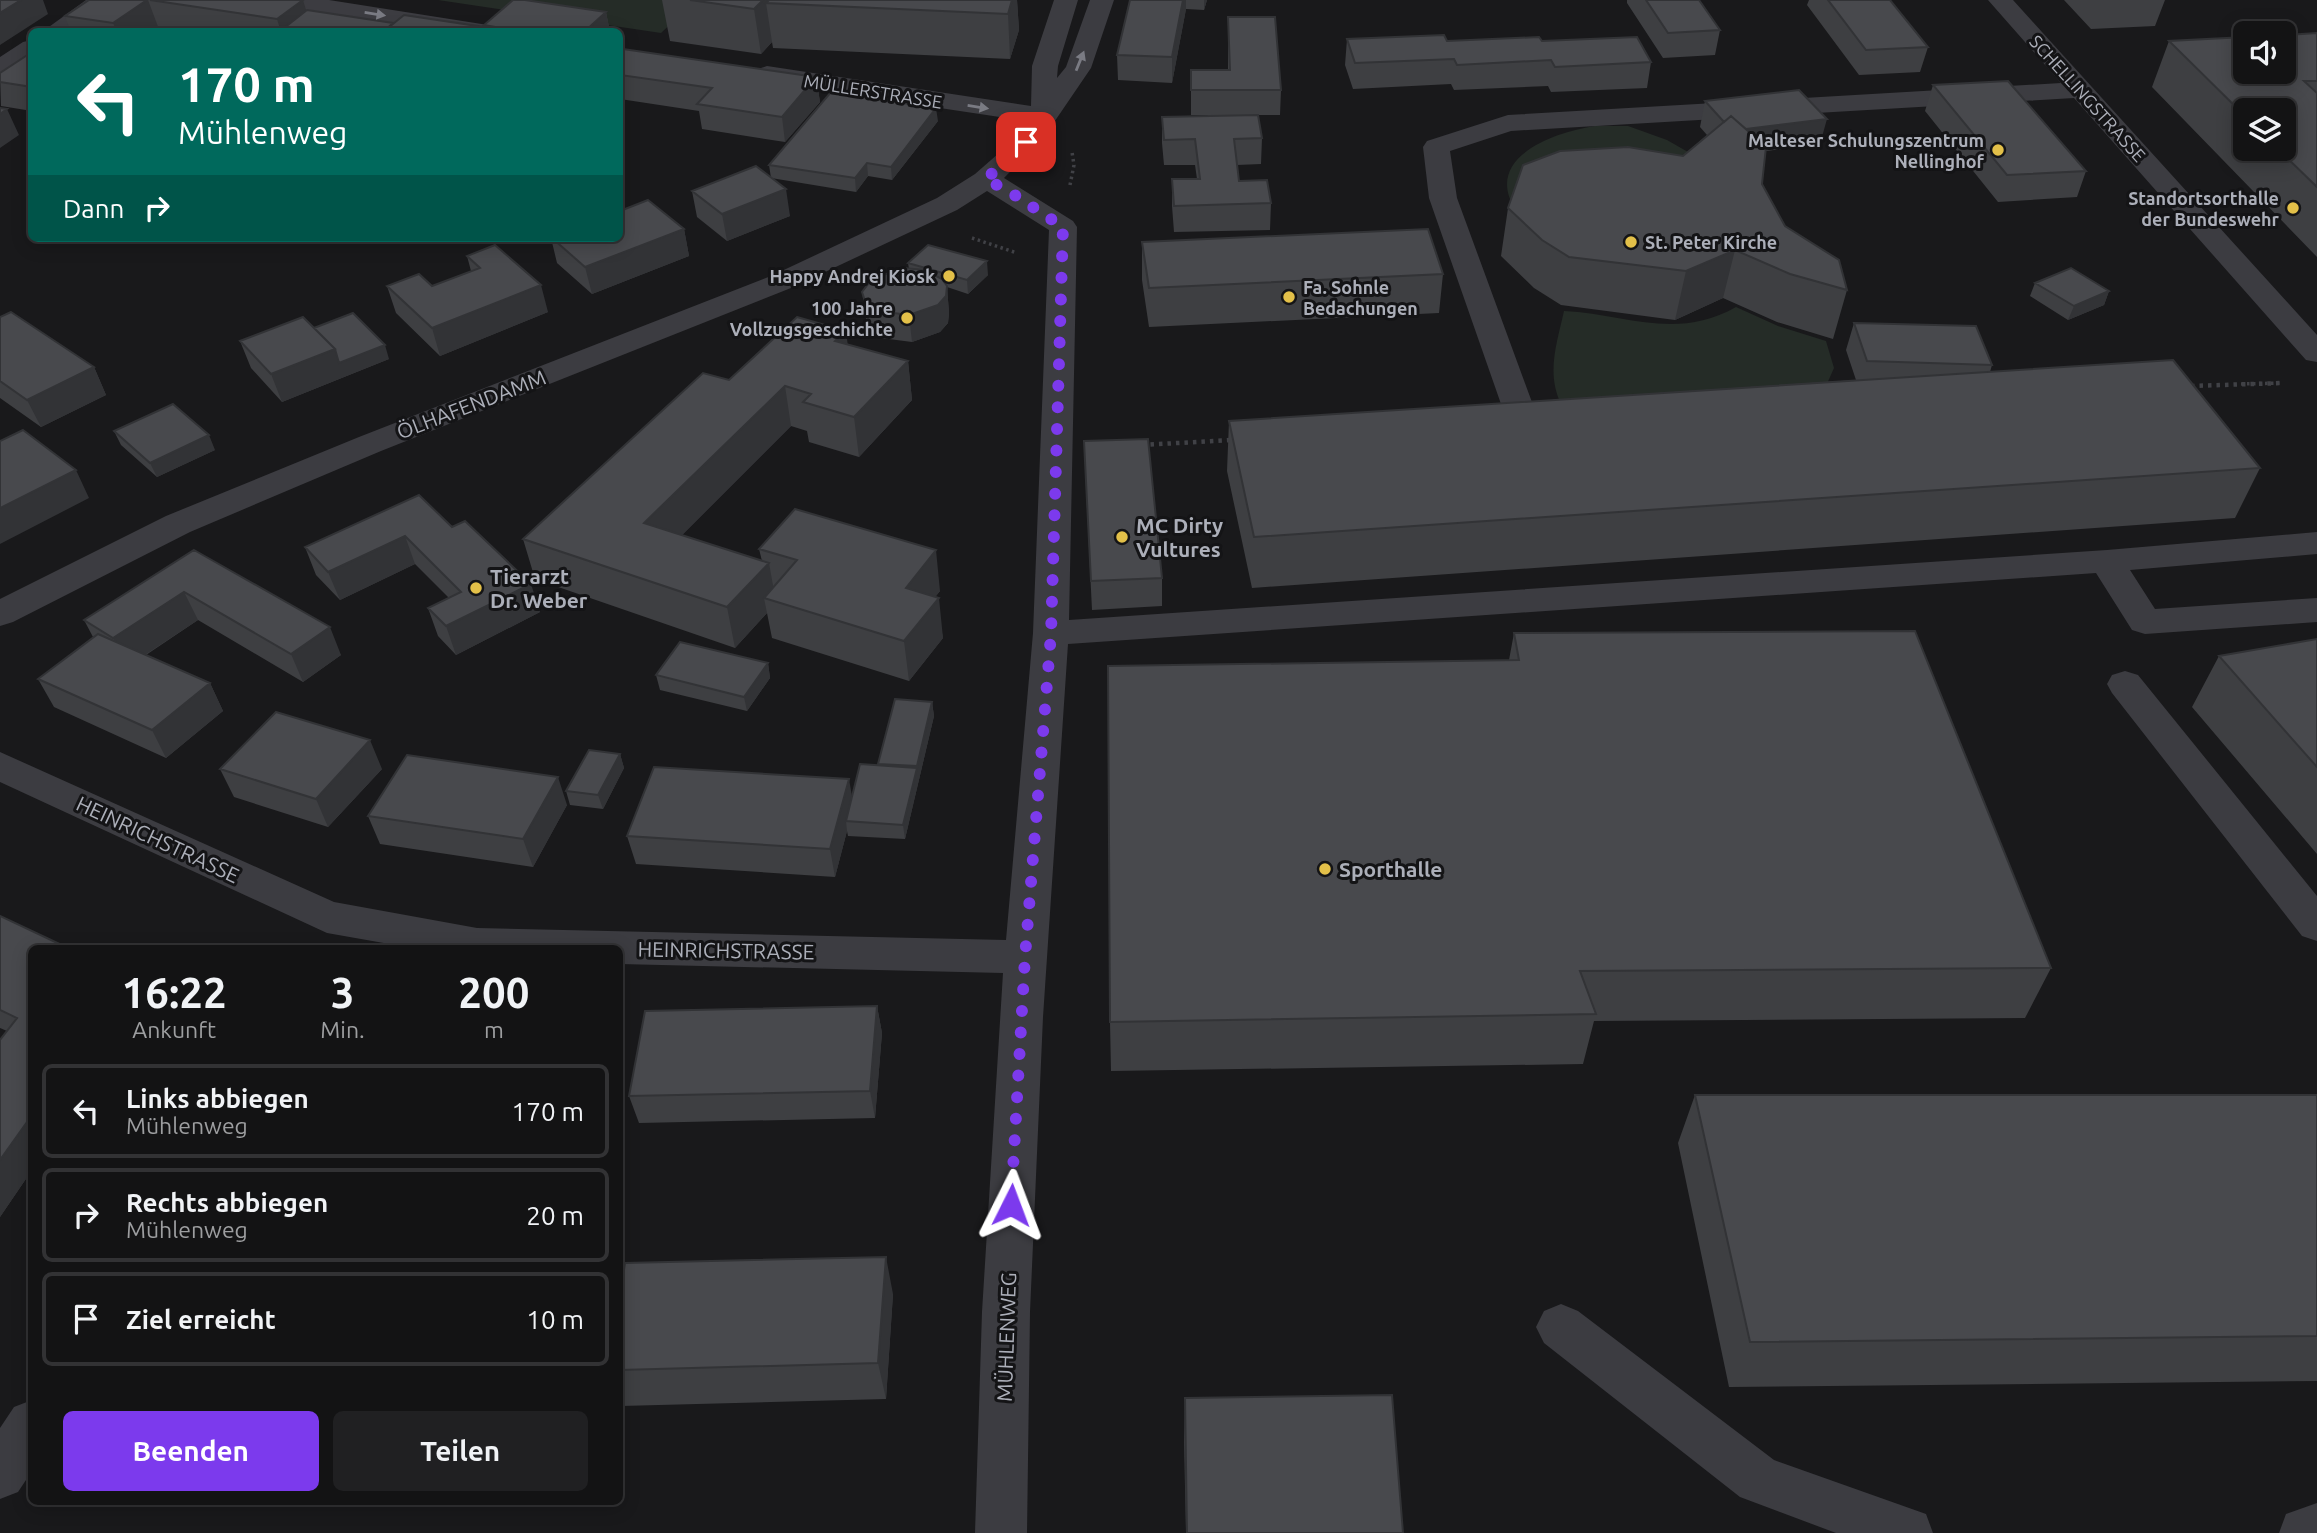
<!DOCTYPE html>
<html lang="de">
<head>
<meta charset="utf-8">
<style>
  :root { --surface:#131314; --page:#202022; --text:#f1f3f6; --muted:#9d9ea0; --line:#323234; --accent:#7c3aed }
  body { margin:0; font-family:Ubuntu,sans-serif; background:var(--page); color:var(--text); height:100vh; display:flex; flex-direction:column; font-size:26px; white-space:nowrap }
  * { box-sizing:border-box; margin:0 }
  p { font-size:23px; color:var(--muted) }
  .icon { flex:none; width:38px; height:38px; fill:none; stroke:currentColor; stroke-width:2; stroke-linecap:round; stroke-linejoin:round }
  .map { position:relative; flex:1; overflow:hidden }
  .panel { position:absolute; left:28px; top:945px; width:595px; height:560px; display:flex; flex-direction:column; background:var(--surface); border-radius:10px; box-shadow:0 4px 18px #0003,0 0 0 2px var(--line) }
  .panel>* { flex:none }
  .top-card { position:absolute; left:28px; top:28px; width:595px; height:214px; border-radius:10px; box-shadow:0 4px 18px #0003,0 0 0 2px var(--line); background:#00695c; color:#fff; overflow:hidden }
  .controls { position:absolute; left:2233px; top:21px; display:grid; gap:14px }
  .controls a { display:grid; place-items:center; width:63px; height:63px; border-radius:10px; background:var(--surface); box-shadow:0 4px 18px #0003,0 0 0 2px var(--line); font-size:35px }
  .pin { position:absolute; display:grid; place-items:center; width:60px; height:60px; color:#fff; margin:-30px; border-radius:14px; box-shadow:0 4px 10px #0006 }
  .me { position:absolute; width:77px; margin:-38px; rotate:3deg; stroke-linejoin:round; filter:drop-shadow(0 0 5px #0008) }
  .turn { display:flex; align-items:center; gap:24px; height:147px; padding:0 35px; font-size:32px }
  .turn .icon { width:91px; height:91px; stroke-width:2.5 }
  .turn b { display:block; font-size:49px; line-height:60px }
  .then { display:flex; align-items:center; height:66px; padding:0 35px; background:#0003; gap:14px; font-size:26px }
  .eta { display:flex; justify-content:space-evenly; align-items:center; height:119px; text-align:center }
  .eta b { font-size:42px; font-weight:600; line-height:49px }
  .primary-button { display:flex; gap:14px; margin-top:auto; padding:14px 35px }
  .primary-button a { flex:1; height:80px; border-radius:10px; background:var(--accent); color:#fff; font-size:28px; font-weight:600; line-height:80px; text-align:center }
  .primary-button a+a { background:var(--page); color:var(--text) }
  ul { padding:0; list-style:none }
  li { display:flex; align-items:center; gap:21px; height:94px; margin:0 14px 10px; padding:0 21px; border:4px solid var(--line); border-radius:10px }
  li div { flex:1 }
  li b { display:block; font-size:26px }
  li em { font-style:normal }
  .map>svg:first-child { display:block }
  .green { fill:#252c27 }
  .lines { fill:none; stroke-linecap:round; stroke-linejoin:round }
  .path-far1 { stroke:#404146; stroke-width:3.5; stroke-dasharray:2.5 3.5; stroke-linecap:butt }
  .path { stroke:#404146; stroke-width:4.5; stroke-dasharray:3.5 5; stroke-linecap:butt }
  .minor { fill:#3c3c41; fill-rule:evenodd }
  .wall { fill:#3e3f42; fill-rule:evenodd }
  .shaded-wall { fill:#323336 }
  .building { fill:#48494d; stroke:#323336; stroke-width:2 }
  .oneway { fill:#7a7b83 }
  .route { stroke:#7c3aed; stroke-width:12; stroke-dasharray:0 21.6 }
  .poi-dot { fill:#e3c049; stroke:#141416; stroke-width:2.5 }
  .labels { text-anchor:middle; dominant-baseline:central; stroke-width:6; stroke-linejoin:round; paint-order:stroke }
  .far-street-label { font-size:18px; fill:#acafb9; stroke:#141416 }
  .far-poi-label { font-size:18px; font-weight:bold; fill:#acafb9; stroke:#141416; text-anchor:end }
  .street-label { font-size:21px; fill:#acafb9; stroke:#141416 }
  .poi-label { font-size:21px; font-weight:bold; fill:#acafb9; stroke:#141416; text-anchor:start }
</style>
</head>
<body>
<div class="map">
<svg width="2317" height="1533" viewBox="0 0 2317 1533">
  <rect width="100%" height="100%" fill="#19191b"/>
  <path class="green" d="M438,0h258l-35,33z
    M1595,126h33l39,14 28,16 -180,53c-32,-52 40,-77 80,-83z
    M1736,307l42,19 48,15 8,27 -12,27 -261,9c-15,-31 -4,-61 3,-93 62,3 112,30 172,-4z"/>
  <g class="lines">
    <path class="path-far1" d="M1070,185l4,-20 -2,-13
      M972,238l45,15
      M2241,384l42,-1"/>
    <path class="path" d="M2191,386l92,-3
      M1142,445l90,-5"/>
    <path class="minor" d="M86,0h28l-43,32h-29z
      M271,0h58l159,25 9,2 3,5h-62l-155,-25 -8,-2z
      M1054,0h24l-20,66 -1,12 9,-11 24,-67h24l-23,68 -47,69 -40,41 69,43 4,6 -8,393 1038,-70 210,-18v22l-187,16 25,39 162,-11v24l-172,12 -13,-4 -36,-57 -1028,71 -25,373 -13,295 -3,221h-52l7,-221 21,-339 -383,-9v-16h-208l-85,-15 -327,-151v-30l334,150 143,26 529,12 27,-307 16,-403 -62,-39 -30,19 -166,78 -410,163 -191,81 -177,90 -13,4v-27l166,-83 193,-79 412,-161 166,-78 38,-24 32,-28 20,-25 -260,-39 -9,-3 -4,-5 4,-5 9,-3 264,40 1,-40z
      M1988,0h25l304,335v27l-11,-2 -232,-262 -563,33 -61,20 7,47 83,226 -5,7 -11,3 -11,-3 -5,-7 -79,-226 -6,-51 4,-6 81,-26 553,-32z
      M32,40v18l-23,15 -9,3v-19l23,-15z
      M2125,671l13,4 179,221v45l-15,-5 -190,-243 -5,-9 5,-9z
      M1561,1304l17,7 196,149 152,54 7,19h-97l-96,-36 -196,-154 -8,-16 8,-16z
      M32,1400v71l-14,21 -18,7v-71l14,-21z
      M2317,1503v30h-38l7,-19z"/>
  </g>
  <path class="wall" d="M89,0h214l4,10 86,13 91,4v-2l122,-13 4,20h-548l7,-5 -4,-11z
    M662,0h355l2,30 -9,29 -237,-11 -1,-6 -11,12 -91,-13z
    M1130,0h77l-3,10 -18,-1 -14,74 -54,-3 -1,-25z
    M1627,0h72l21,30 -5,25 -52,3 -36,-55z
    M1809,0h81l38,47 -8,25 -61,3 -52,-70z
    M2064,0h101l-10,26 -64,3z
    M1228,17l53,73 -1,25h-89v-45h37z
    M2317,33v224l-165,-170 17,-46zM2245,110l39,39h-39z
    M1347,39l195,2 109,21 -4,26 -96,4 -3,-6 -94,4 -3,-6 -98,5 -8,-24z
    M32,52v59l-31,-5 -1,-33z
    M620,52l196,25 4,25 -35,40 -83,-13 -3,-18 -79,-12z
    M1933,85l153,86 -9,26 -79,5 -73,-91z
    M1705,101l115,43 -54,7 -4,33 23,42 62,64 -14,49 -56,-17 -54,-24 -48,22 -114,-15 -27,-17 -33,-32 7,-48 175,-52 24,-21 -7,-8z
    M1162,117l100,21 -1,26 -24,1 2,16 32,22 -1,27 -96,2 -2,-26v-27h25l-2,-14h-31l-2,-22z
    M938,121l-46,59 -24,-4 -12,16 -85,-14 19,38 -63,25 -30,-24 -5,-26 79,-13 -2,-13z
    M684,229l5,27 -97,38 -35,-31 -6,-25h69z
    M1142,242l301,32 -4,39 -290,14 -7,-47z
    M467,256l81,56 -108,44 -44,-43 -9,-27h45l39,-15z
    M908,263l80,12 -20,19 -21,-7 2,26 -1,10 -8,9 -28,10 -31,-4 -12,-10 -3,-9 -4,-27 47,-23z
    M2035,283l74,8 -5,14 -36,15 -38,-24z
    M0,317l94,50 12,28 -65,32 -41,-29z
    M1854,323l138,42 -2,7 270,96 -25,50 -983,70 -25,-117 2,-50 627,-41 -10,-30z
    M314,328l75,31 -107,43 -31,-34 -11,-27z
    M846,331l1,13 61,17 4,39 -53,57 -50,-15 -2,-11 -16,-5 -109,109 80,26 -3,-12 181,42 -5,6 8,41 -34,43 -137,-43 -5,-25 -32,35 -200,-69 -12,-40 206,-159z
    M114,431l101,19 -58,27 -36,-32z
    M1085,468l77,110v28l-70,4z
    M419,495l121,117 -84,43 -18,-19 -10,-28 21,-10 -34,-34 -75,36 -24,-25 -11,-28z
    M194,550l147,105 -38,27 -105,-62 -52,35 64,28 13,28 -57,47 -112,-51 -16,-28 55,-42 -9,-17z
    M1514,633l537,335 -26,50 -431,3 -11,43 -472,7 -1,-49 399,-362z
    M2317,639v215l-125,-147 27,-51z
    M768,663l2,15 -23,33 -87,-21 -4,-15z
    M932,702l2,14 -29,123 -57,-3 -1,-5 -12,46 -199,-13 -9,-28 225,-39 26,-32v-1z
    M620,754l4,14 -21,41 -33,-4 -4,-14z
    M220,769h162l-54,58 -94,-30z
    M567,805l-34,62 -153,-23 -12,-28z
    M0,916l32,32v222l-32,47v-177l7,-9 -7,-3z
    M877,1006l5,27 -7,85 -236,5 -10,-27z
    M1695,1095h622v286l-588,6 -51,-244z
    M893,1294l-7,105 -265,7 -1,-5v-105z
    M1185,1398l218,135h-217l-2,-91z"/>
  <path class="shaded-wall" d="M21,0h22l5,14 -48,31v-32z
    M148,0l12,32h-43l-4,-9z
    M303,0l10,32h-32l-4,-13z
    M763,0h18l-15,3 6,39 -11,12 -7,-45z
    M1012,0h5l2,30 -9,29 -2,-45z
    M1183,0h3v9l-14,74v-26z
    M1204,0h3l-3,10z
    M606,12l4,20h-26z
    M816,77l4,25 -35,40 -3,-25z
    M936,108l2,13 -46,59 -1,-13z
    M7,109l12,26 -19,13v-34z
    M1827,119l-7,25 -94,12 6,-25z
    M867,163l1,13 -12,16 -1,-14z
    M786,189l4,27 -63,25 -5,-27z
    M684,229l5,27 -97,38 -7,-27z
    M1735,250l-12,48 -48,22 11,-49z
    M987,261l1,14 -20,19 -1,-14z
    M541,285l7,27 -108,44 -8,-28z
    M947,286l2,27 -1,10 -8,9 -28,10 -3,-27z
    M2109,291l-5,14 -36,15 6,-14z
    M846,331l5,39 -16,-29z
    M385,345l4,14 -45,18 -5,-14z
    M335,349l9,28 -62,25 -11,-28z
    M908,361l4,39 -53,57 -5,-40z
    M94,367l12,28 -65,32 -14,-27z
    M785,386l6,40 -137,137 -10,-40z
    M209,435l6,15 -58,27 -7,-14z
    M76,470l13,28 -89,46v-36z
    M405,536l10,28 -75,36 -12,-28z
    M936,550l4,41 -29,37 -5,-40z
    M769,563l7,39 -12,-4 3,15 -32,35 -8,-41z
    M531,584l9,28 -84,43 -10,-29z
    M184,592l14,28 -70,46 -15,-28z
    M939,598l4,40 -34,43 -5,-40z
    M330,627l11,28 -38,27 -12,-28z
    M768,663l2,15 -23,33 -3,-14z
    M210,683l13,28 -57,47 -14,-28z
    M932,702l2,14 -29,123 -2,-14z
    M370,740l12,29 -54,58 -12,-28z
    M620,754l4,14 -21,41 -5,-14z
    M558,777l9,28 -34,62 -10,-28z
    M849,779l5,29 -8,13 1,10 -12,46 -5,-28z
    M877,1006l5,27 -7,85 -5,-27z
    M32,1115v55l-32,47v-57z
    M886,1257l7,37 -7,105 -8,-36z"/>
  <path class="building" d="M0,0h21l-21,13z
    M89,0h58l-34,23 -48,-7z
    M150,0h153l-26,19z
    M513,0h12l81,12 -22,20h-59l-41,-7z
    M690,0h73l-9,9z
    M769,0h243l-4,14 -242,-11z
    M1130,0h53l-11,57 -55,-2z
    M1646,0h53l21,30 -52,3z
    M1828,0h62l38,47 -62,3z
    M307,10l86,13 -10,9h-104z
    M404,15l80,12 1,5h-102z
    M1228,17h47l6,73h-90v-20h39z
    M69,27l31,5h-38z
    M2317,33v48h-13l13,12v94l-39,-38h6v-39h-39v6l-76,-75 76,-4v35h39v-37z
    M1444,35l3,6 92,-4 3,4 95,-4 14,25 -96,5 -4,-7 -94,5 -3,-6 -99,4 -8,-24z
    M623,49l193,28 -34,40 -85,-13 15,-16 -92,-13v-23z
    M32,52v35l-32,-5v-9z
    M2008,81l78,90 -79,4 -74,-90z
    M1799,90l28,29 -81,10 -15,-13 -7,6 -19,-21z
    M831,92l105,16 -45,59 -24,-4 -12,15 -86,-13z
    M0,108l7,1 -7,5z
    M1258,115l4,23 -28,1 5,42 28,-1 4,23 -97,3 -2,-27h28l-5,-40 -31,1 -2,-23z
    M1731,116l35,31 -4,37 23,42 54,34 8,30 -57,-16 -55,-24 -49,21 -117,-14 -27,-17 -34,-32 15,-43 37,-14 68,-4 55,9z
    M756,166l30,23 -64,25 -30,-23z
    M648,200l36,29 -99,38 -33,-29h68v-27z
    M1428,229l15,45 -294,14 -7,-46z
    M495,245l46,40 -109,43 -45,-42 32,-12 13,12 48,-18 -13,-12z
    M928,245l59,16 -20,19 -59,-17z
    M903,268l22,2 17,9 5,7 -1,10 -8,9 -29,10 -31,-4 -13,-10 -3,-9 10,-13z
    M2071,268l38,23 -35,15 -39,-23z
    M11,312l83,55 -67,33 -27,-19v-64z
    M353,313l32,32 -46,18 -4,-14 -21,-21z
    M303,317l32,32 -64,25 -31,-33z
    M797,317l49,14 -11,10 73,20 -54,56 -51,-15 8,-8 -26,-8 -141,137 125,40 -42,44 -204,-68 180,-166 26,7z
    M1854,323l122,3 16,39 -125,-4z
    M2173,360l87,108 -1006,69 -25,-116z
    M173,404l36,31 -59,28 -36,-32z
    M23,430l53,40 -76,38v-67z
    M1148,439l14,139 -71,3 -7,-140z
    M419,495l33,32 13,-6 66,63 -85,42 -18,-18 33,-16 -56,-56 -77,36 -23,-25z
    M795,509l141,41 -30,38 33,10 -35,43 -140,-43 33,-38 -38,-11z
    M194,550l136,77 -39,27 -107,-62 -71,46 -29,-18z
    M1915,631l136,337 -471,3 16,43 -486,8 -2,-356 411,-6 -5,-27z
    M98,634l112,49 -58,47 -114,-51z
    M2317,639v128l-98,-111z
    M680,642l88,21 -24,34 -88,-22z
    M895,699l37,3 -15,64 -39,-2z
    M276,712l94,28 -54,59 -96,-30z
    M589,750l31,4 -22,41 -32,-4z
    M407,755l151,22 -35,62 -155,-23z
    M860,764l57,4 -14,57 -57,-4z
    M654,767l195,12 -19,70 -203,-13z
    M0,916l68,32h-36v167l-32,45v-120l17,-22 -17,-8z
    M877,1006l-7,85 -241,5 16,-85z
    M1695,1095h622v241l-567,6z
    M886,1257l-8,106 -258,7v-74l5,-33z
    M1392,1395l11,138h-216l-2,-135z"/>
  <defs><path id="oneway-solid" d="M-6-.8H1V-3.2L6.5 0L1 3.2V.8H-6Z" transform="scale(1.75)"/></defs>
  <g class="oneway">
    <use href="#oneway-solid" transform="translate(375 14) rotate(9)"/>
    <use href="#oneway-solid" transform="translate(1080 61) rotate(-68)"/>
    <use href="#oneway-solid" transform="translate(978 107) rotate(9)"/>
  </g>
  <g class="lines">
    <path class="route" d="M1011,1205l14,-248 26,-323 12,-407 -59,-39 -19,-8 41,-38"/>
  </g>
  <g class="poi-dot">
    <circle cx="1998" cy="150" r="7"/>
    <circle cx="2293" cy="208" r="7"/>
    <circle cx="1631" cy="242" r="7"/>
    <circle cx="949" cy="276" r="7"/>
    <circle cx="1289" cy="297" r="7"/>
    <circle cx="907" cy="318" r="7"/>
    <circle cx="1122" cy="537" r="7"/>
    <circle cx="476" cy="588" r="7"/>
    <circle cx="1325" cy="869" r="7"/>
  </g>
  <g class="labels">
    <g class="far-street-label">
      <text transform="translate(873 91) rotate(9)">MÜLLERSTRASSE</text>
      <text transform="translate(2088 98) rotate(48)">SCHELLINGSTRASSE</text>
    </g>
    <g class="far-poi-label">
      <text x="1984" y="140">Malteser Schulungszentrum<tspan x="1984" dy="21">Nellinghof</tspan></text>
      <text x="2279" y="198">Standortsorthalle<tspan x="2279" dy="21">der Bundeswehr</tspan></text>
      <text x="1645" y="242" text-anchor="start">St. Peter Kirche</text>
      <text x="935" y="276">Happy Andrej Kiosk</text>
      <text x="1303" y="287" text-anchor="start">Fa. Sohnle<tspan x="1303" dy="21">Bedachungen</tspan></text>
      <text x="893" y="308">100 Jahre<tspan x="893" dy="21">Vollzugsgeschichte</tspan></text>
    </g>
    <g class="street-label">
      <text transform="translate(471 404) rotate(-21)">ÖLHAFENDAMM</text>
      <text transform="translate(158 839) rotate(25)">HEINRICHSTRASSE</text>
      <text transform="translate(726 950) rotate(1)">HEINRICHSTRASSE</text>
      <text transform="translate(1006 1337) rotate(-88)">MÜHLENWEG</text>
    </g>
    <g class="poi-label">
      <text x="1136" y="525">MC Dirty<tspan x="1136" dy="24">Vultures</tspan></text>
      <text x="490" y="576">Tierarzt<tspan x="490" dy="24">Dr. Weber</tspan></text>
      <text x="1339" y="869">Sporthalle</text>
    </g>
  </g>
</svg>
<div class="controls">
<a><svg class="icon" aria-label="sound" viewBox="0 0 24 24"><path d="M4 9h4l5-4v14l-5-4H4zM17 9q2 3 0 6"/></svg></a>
<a><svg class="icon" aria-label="layers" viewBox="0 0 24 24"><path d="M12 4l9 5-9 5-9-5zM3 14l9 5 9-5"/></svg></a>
</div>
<div class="pin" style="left:1026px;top:142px;background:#d93025"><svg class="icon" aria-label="arrive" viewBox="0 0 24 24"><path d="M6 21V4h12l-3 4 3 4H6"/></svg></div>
<svg class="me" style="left:1011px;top:1205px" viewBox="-20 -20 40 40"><path d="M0-17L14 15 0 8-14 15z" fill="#7c3aed" stroke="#fff" stroke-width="4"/></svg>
<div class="top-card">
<div class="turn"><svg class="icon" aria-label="left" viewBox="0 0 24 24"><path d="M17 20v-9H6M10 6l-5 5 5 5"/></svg><div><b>170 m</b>Mühlenweg</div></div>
<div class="then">Dann<svg class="icon" aria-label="right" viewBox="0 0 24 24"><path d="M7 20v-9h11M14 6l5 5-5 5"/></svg></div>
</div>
<section class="panel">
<div class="eta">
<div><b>16:22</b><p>Ankunft</p></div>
<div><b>3</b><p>Min.</p></div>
<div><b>200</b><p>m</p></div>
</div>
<ul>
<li><svg class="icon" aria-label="left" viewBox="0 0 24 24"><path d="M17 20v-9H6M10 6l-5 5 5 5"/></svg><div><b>Links abbiegen</b><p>Mühlenweg</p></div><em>170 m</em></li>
<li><svg class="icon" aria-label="right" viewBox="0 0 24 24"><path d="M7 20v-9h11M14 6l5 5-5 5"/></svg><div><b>Rechts abbiegen</b><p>Mühlenweg</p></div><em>20 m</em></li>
<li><svg class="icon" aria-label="arrive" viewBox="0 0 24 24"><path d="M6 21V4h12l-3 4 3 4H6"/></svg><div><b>Ziel erreicht</b></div><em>10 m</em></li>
</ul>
<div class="primary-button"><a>Beenden</a><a>Teilen</a></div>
</section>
</div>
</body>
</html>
